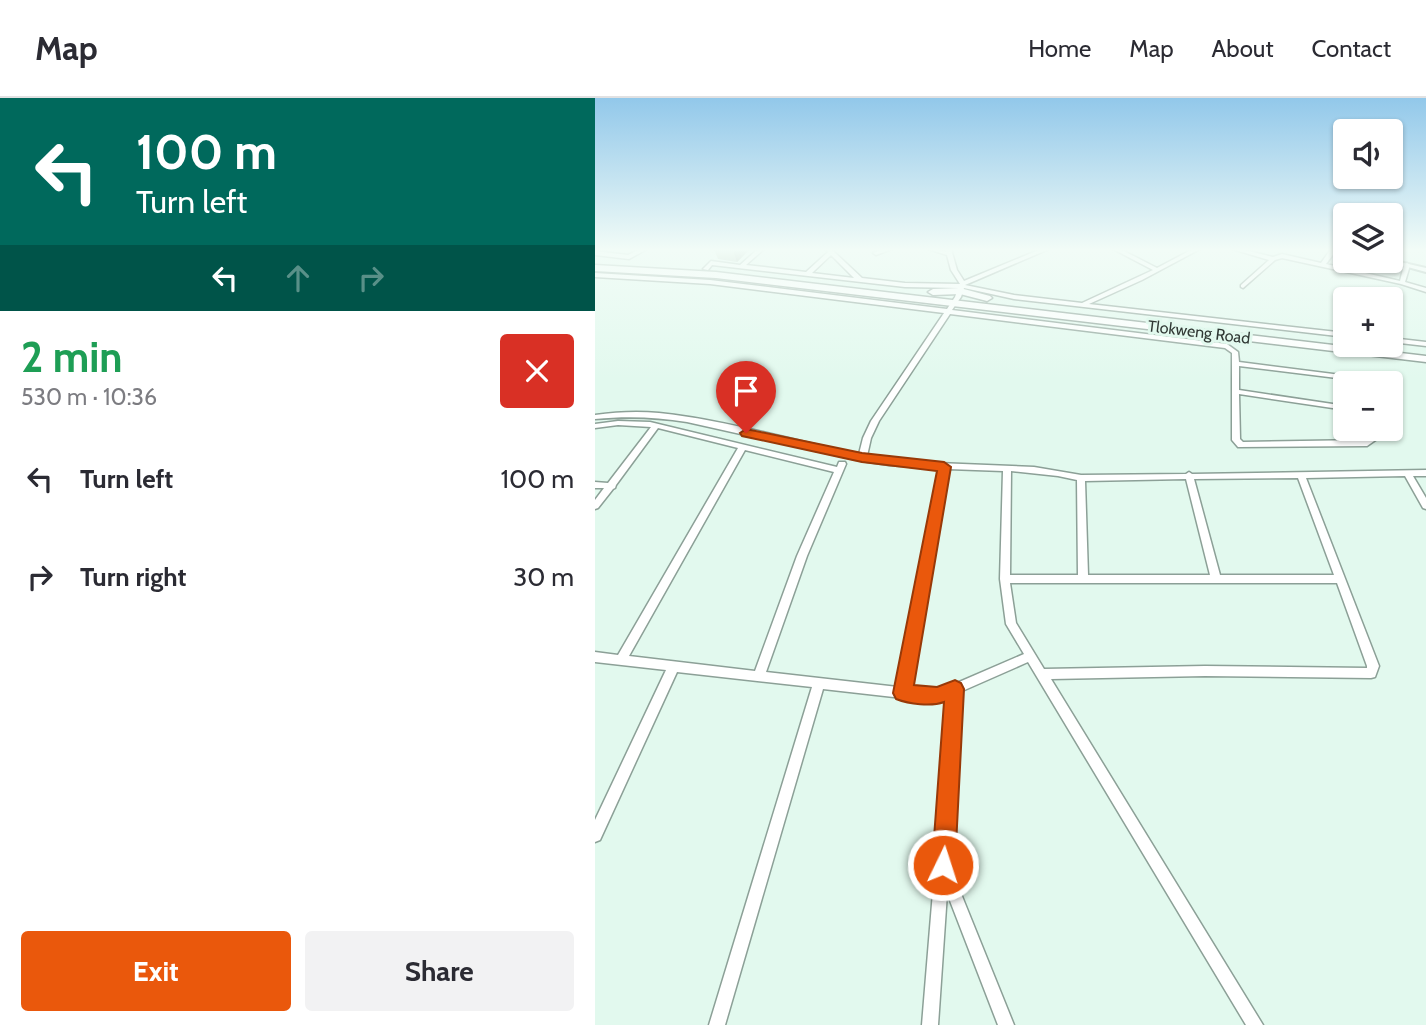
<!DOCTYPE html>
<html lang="en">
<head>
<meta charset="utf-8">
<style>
  :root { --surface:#fff; --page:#f2f2f3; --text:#2b2b33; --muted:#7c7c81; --line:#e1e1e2; --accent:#ea580c }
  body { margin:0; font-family:Cabin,sans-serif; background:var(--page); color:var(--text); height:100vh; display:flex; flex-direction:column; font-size:26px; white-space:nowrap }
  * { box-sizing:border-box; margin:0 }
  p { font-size:23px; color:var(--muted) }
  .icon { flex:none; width:38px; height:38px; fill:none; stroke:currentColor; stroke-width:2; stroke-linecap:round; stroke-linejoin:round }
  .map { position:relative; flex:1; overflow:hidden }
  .sheet { display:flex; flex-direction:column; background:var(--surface); width:595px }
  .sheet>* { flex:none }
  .banner { background:#00695c; color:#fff; overflow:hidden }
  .controls { position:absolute; left:738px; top:21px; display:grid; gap:14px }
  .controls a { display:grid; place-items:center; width:70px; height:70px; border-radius:7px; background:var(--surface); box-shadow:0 2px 5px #0004; font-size:35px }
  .pin { position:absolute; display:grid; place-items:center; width:60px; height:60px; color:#fff; margin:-72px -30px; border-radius:50% 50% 50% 0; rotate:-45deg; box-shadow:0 0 7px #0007 }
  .pin .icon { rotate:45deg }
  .me { position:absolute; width:77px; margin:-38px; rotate:4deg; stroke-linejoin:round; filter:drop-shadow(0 0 5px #0008) }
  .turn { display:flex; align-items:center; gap:24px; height:147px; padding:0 21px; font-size:32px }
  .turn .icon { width:91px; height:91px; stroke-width:2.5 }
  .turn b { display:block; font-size:49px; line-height:60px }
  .lanes { display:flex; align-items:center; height:66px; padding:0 21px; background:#0003; justify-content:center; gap:35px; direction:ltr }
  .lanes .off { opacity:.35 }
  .round { display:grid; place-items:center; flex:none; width:74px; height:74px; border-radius:7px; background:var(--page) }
  .headline { display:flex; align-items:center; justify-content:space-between; height:119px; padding:0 21px }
  h1 { font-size:42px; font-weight:700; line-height:52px; color:#1e9e55 }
  .button { display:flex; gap:14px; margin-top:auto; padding:14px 21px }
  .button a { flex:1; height:80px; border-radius:7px; background:var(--accent); color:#fff; font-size:28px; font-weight:700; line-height:80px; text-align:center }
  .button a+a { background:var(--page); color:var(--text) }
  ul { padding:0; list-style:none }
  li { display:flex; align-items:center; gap:21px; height:98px; padding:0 21px }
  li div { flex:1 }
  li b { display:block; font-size:26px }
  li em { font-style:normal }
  header { display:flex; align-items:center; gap:42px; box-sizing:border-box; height:98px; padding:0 35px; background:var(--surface); border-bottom:2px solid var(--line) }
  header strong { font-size:33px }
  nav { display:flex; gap:38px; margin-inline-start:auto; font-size:24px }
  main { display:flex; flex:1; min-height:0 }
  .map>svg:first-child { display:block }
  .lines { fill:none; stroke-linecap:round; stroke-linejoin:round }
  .stream { stroke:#b2e6ed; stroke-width:2 }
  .minor-casing { stroke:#8ca097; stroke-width:3 }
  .tertiary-casing { stroke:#8ca097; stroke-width:4 }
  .primary-casing { stroke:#8ca097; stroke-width:3 }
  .minor { fill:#fff; fill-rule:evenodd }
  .tertiary { fill:#fff; fill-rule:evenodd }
  .primary { fill:#fff; fill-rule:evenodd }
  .wall { fill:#a7b5a7 }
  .shaded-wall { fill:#889388 }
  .route { fill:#ea580c; stroke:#983908; stroke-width:2 }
  .labels { text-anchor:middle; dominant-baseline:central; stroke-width:6; stroke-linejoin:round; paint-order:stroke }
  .far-street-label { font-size:16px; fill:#303834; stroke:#e2f9ee }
</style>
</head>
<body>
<header>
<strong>Map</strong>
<nav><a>Home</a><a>Map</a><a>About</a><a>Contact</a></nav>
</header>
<main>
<section class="sheet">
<div class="banner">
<div class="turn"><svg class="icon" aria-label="left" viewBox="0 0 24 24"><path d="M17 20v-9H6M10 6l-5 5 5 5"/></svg><div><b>100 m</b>Turn left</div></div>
<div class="lanes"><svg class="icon" aria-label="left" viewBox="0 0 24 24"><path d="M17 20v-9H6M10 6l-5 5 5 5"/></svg><svg class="icon off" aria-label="ahead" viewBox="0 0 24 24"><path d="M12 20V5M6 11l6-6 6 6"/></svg><svg class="icon off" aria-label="right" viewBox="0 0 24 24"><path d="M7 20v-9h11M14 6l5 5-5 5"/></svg></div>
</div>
<div class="headline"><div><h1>2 min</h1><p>530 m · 10:36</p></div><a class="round" style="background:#d93025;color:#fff"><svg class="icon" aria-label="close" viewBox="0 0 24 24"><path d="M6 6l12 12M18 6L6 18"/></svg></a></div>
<ul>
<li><svg class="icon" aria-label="left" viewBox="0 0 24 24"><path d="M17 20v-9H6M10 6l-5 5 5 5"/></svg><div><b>Turn left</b></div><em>100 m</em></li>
<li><svg class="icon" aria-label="right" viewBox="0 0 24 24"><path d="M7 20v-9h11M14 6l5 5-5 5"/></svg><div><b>Turn right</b></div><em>30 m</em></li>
</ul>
<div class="button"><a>Exit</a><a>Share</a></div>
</section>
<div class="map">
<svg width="831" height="927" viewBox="0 0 831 927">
  <rect width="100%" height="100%" fill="#e2f9ee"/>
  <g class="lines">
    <path class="stream" d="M34,157l8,-6"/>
    <g class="minor-casing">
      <path id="minor" d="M45,151h7l-18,10 -34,-4v-4l33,4z
        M163,151h6l-18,16 60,7 22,-20 -3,-3h6l31,29 43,5 55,1 -9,-14 -4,-15 -19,-6h9l9,3 -1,-3h6l6,21 7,11 77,-32h8l-84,36 49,10 68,8 71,-33 -40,-21h7l37,19 36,-19h7l-58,31 -53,24 257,29v4l-332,-38 -50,-11 -3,9 -9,13 275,34 11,8 1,10 110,14 13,7h-9l-8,-4 -106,-13v24l107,16v4l-107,-16 1,45 3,3 122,-2 4,-2 -2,-9h8l2,10 -10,7 -129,1 -6,-7v-87l-7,-5 -275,-34 -71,107 -8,17 -4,18 46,6 121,5 47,8 105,-1 3,-2 3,2 234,-4v6h-13l13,22v11l-3,-1 -18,-32 -99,2 73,188 -4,11 -4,1 -166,-2 -154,3 212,346h-17l-218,-363 -68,30 -11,172 65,161h-16l-51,-132 -9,132h-16l27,-327 -20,3 -106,-12 -98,336h-16l103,-338 -135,-15 -77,168 -5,2v-22l71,-150 -71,-8v-10l23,3 120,-207 -80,-20 -42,57 -1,3 -2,1 -15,19 -3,1v-9l9,-12h-9v-6l13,1 43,-56 -33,-2 -23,3v-4l23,-3 32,1 187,45 2,-5h6l1,2 -39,92 -41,116 132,15 42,-218 -51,-4 -27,-4 -175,-39c-31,-5 -60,-6 -92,-3v-4c21,-3 43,-4 64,-2 68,7 134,28 200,41l4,-16 8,-17 73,-108 -234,-29 -115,-7v-4l115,7 237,29 8,-12 3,-9 -53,-1 -193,-22 -4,5 -5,-1 8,-8 29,4zM236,157l23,23 -42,-5zM150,352l89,22 -37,84 -42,115 -126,-15zM353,371l55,2 -3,108 6,45 18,30 -81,35 -14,2 -19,-3zM416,373l47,5 19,4 1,95h-68zM703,380l36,97h-114l-26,-96zM591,381l24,96h-122l-3,-94zM415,485h327l30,83v2l-162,-2 -161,3 -28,-46z
        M288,151h9l-16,6 -3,-2z
        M637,151h9l32,8 9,-3 39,9 10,-14h6l-11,15 74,17 4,-16 3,-2 3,2 -5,17 21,6v4l-25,-8 -119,-26 -7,2 -32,28 -2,-1v-2l28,-25z
        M796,240l35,4v4l-35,-4z"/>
    </g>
    <g class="tertiary-casing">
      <path id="tertiary" d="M741,151h10v4z
        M796,162l35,8v4l-40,-11z"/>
    </g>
    <g class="primary-casing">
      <path id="primary" d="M0,167l121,7 710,84v6l-710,-84 -121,-7z
        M365,190l30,8 2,2 -5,3 -27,-7 -27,1 -5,-3 5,-3z"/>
    </g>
    <use href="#minor" class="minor"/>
    <use href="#tertiary" class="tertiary"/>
    <use href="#primary" class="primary"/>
  </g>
  <path class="wall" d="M119,151h36l-13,13 -19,-3z"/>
  <path class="shaded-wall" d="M139,151h16l-13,13 -4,-12z"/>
  <linearGradient id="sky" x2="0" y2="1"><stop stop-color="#92c8ea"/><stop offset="0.54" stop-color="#f2fcf7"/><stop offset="1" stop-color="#f2fcf7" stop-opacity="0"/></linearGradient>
  <rect width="831" height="281" fill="url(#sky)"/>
  <path class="route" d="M151,331l116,24 82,9 7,5 -37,218 23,2 18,-7 6,3 3,6 -9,176 -4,9 -8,3 -8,-3 -3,-9 12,-163c-13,5 -35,2 -48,-3l-3,-6 44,-222 -75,-9 -120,-26 -2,-3z"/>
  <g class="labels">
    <g class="far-street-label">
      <text transform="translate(604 234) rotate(7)">Tlokweng Road</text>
    </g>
  </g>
</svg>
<div class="controls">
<a><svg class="icon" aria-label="sound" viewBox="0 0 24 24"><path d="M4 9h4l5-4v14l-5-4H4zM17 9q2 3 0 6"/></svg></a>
<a><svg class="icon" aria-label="layers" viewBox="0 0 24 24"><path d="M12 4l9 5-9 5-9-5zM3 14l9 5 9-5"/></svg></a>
<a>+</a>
<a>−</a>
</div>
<div class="pin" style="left:151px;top:335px;background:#d93025"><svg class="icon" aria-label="arrive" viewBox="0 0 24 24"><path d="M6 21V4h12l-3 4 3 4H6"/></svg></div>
<svg class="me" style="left:348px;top:767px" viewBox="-20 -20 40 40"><circle r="17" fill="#ea580c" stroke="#fff" stroke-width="3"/><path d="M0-11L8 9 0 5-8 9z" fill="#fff"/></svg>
</div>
</main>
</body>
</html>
